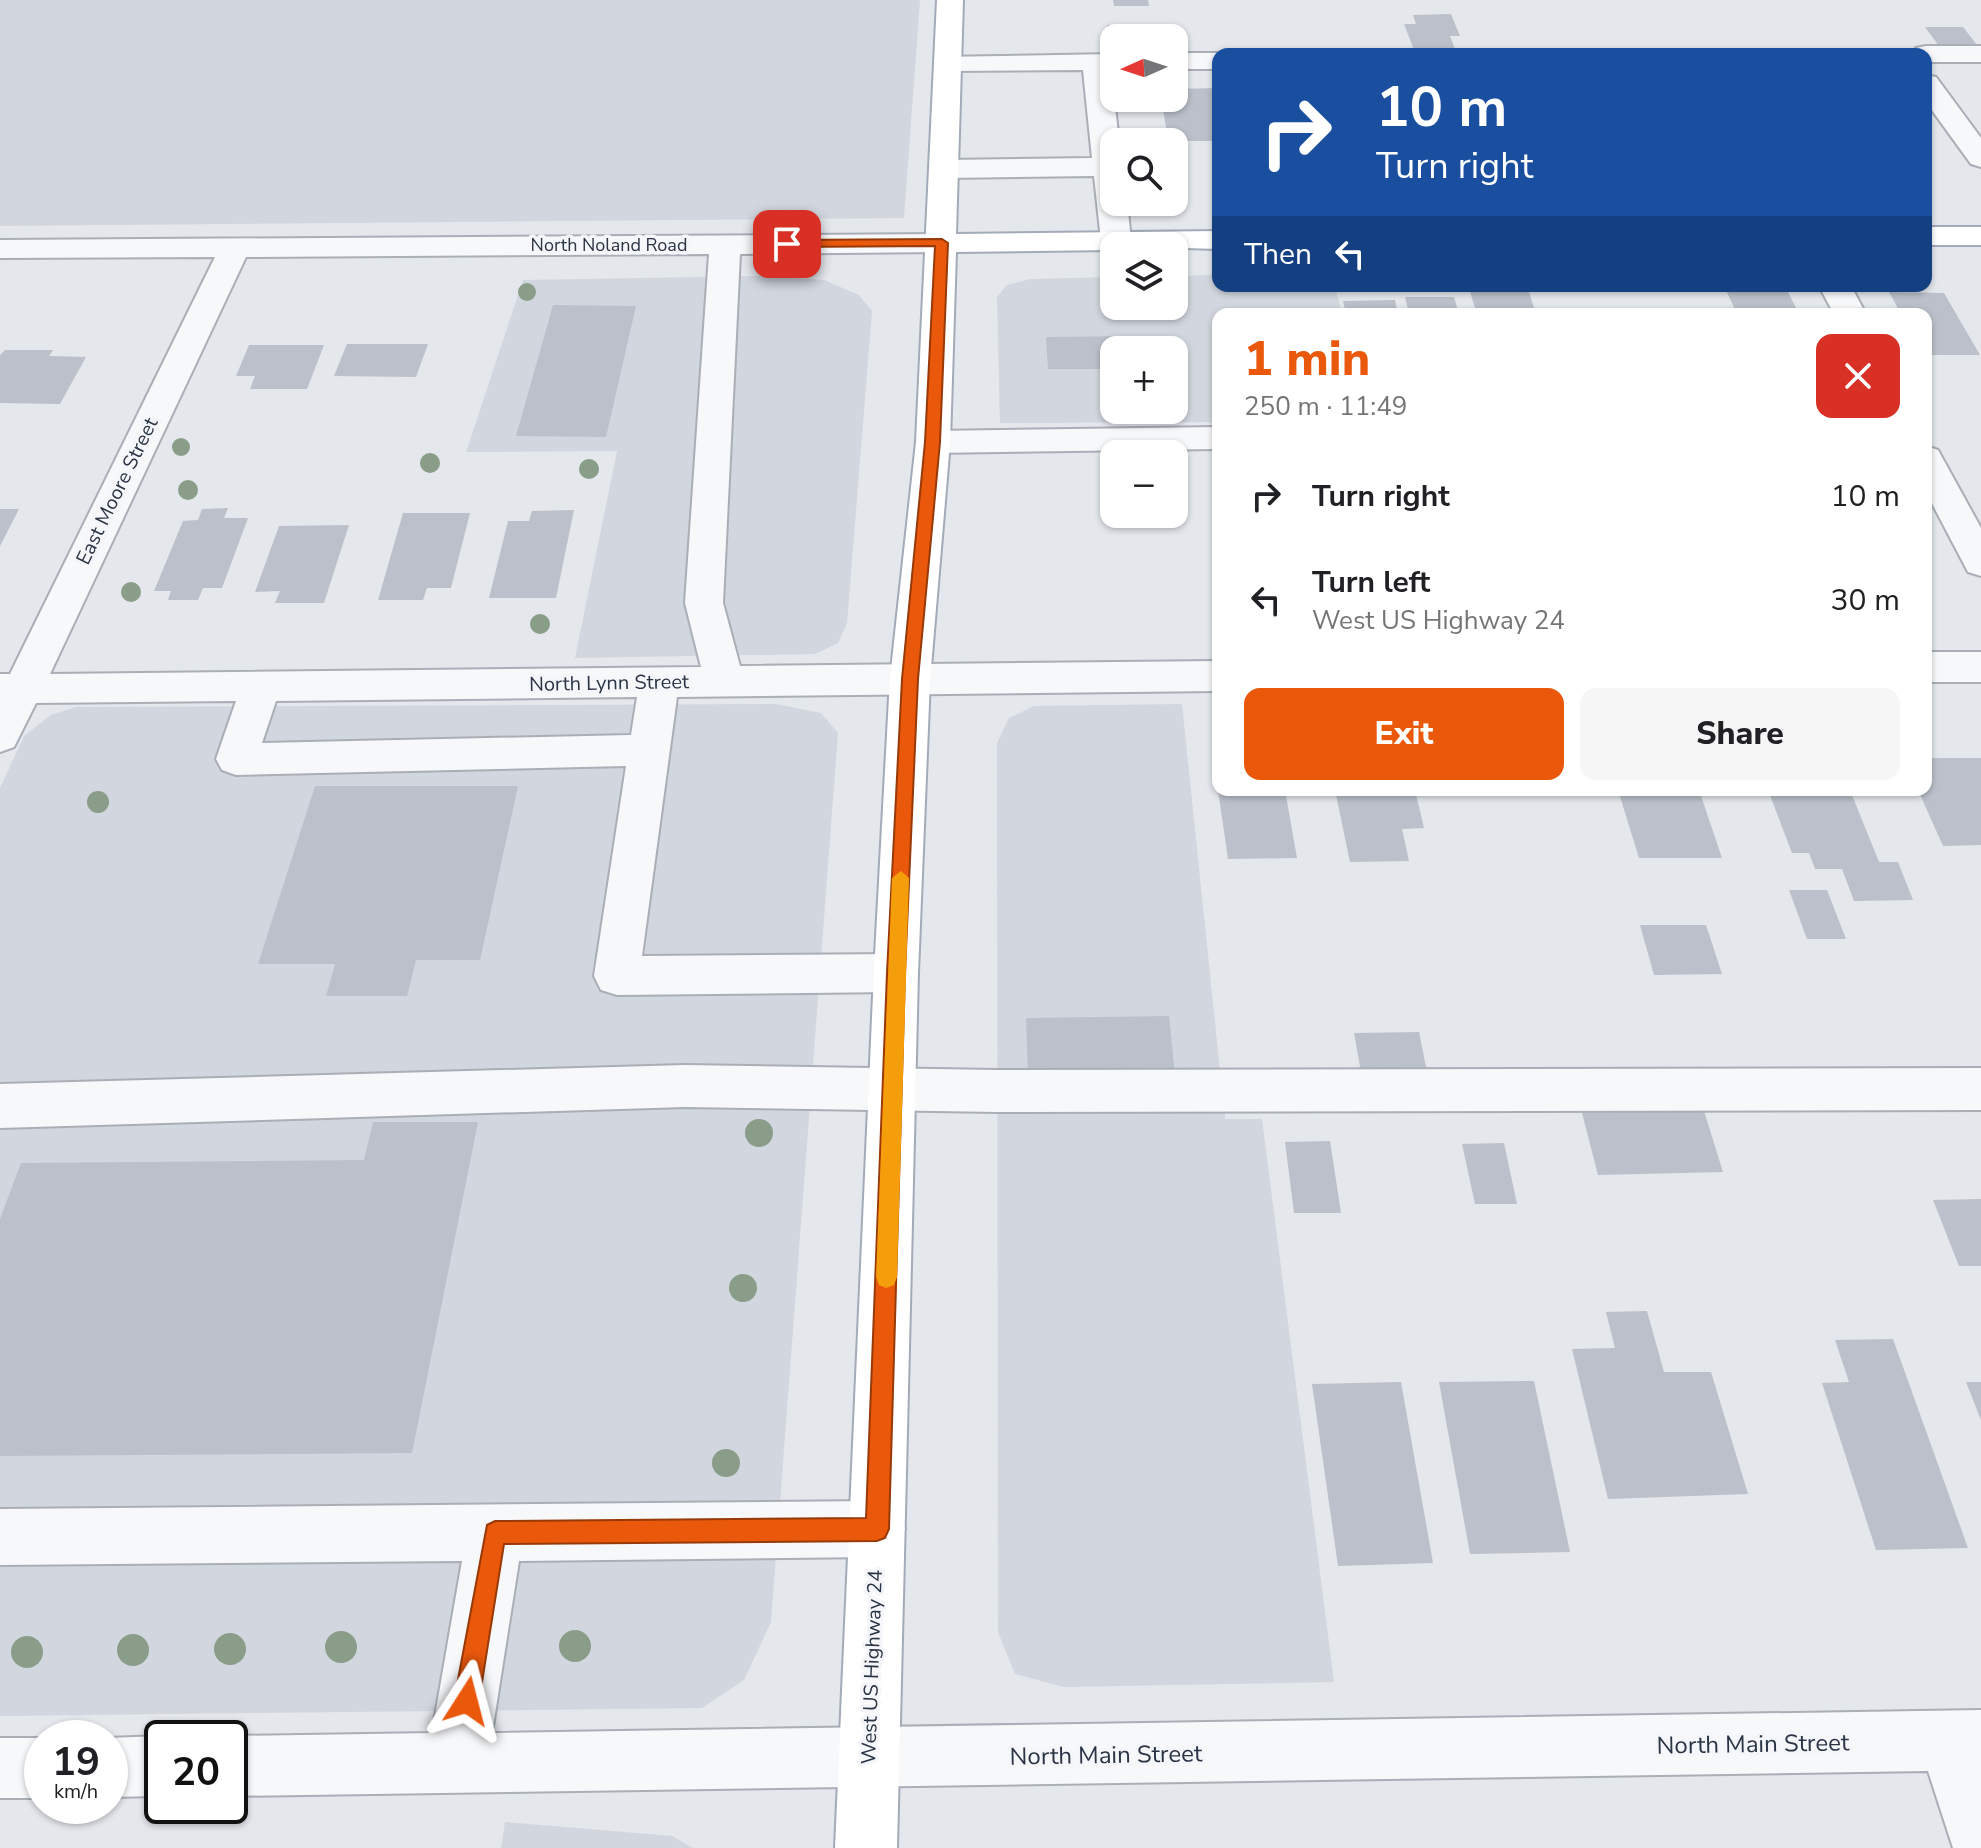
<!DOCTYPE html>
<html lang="en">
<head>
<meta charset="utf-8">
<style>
  :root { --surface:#fff; --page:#f6f6f6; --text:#202124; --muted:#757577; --accent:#ea580c }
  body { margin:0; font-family:"Nunito Sans",sans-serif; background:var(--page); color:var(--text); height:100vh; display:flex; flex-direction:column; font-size:30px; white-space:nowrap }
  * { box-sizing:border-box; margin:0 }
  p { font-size:26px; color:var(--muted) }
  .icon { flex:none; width:44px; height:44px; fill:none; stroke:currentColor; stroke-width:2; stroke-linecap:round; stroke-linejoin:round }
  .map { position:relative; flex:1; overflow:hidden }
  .drawer { position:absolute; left:1212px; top:308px; width:720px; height:488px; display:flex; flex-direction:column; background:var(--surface); border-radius:16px; box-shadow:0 2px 6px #0004 }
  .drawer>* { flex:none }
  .top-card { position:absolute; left:1212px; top:48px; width:720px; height:244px; border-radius:16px; box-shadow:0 2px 6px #0004; background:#1a4fa0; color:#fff; overflow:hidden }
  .needle { width:52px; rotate:267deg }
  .controls { position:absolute; left:1100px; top:24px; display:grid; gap:16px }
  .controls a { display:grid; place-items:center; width:88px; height:88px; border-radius:16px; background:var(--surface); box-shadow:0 2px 6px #0004; font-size:40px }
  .speed { position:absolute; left:24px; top:1720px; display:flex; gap:16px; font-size:40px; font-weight:700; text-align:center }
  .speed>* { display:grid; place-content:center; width:104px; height:104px; border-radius:50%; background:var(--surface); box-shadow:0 2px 6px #0004; line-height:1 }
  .speed small { font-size:20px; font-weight:400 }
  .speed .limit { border:4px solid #111; border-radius:12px; background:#fff; color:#111 }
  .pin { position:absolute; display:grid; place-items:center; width:68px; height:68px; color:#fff; margin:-34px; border-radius:16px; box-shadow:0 4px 12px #0006 }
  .me { position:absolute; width:88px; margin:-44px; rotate:9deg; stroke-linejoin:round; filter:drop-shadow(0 0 6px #0008) }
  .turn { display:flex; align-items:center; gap:28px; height:168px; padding:0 32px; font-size:36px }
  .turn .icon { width:104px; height:104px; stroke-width:2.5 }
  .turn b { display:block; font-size:56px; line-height:68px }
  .then { display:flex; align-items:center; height:76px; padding:0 32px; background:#0003; gap:16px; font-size:30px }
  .round { display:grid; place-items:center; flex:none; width:84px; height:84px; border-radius:16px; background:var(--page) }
  .overview { display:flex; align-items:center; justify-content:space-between; height:136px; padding:0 32px }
  h1 { font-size:48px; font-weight:800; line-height:60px; color:var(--accent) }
  .action { display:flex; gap:16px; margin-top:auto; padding:16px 32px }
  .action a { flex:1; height:92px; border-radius:16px; background:var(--accent); color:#fff; font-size:32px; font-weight:800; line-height:92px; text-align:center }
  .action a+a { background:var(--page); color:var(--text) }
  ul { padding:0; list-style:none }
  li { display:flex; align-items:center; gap:24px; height:104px; padding:0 32px }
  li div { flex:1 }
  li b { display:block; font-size:30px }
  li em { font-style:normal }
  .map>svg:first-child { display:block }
  .built { fill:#d2d6de; fill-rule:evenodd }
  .building { fill:#bbc0ca }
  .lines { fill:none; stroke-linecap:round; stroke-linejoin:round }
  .minor-casing { stroke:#a9aeb7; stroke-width:4 }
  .major-casing { stroke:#a3abb8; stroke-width:4 }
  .minor { fill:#f7f8fa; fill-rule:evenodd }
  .major { fill:#fff; fill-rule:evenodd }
  .tree { fill:#899d89 }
  .route { fill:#ea580c; stroke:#983908; stroke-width:2 }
  .slow { fill:#f59e0b }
  .labels { text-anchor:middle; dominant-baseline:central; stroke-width:7; stroke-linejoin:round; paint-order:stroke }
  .far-street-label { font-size:18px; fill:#2b3445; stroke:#f4f6f9 }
  .street-label { font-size:20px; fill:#2b3445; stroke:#f4f6f9 }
  .near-street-label { font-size:24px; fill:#2b3445; stroke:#f4f6f9 }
</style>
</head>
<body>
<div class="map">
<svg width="1981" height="1848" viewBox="0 0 1981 1848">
  <rect width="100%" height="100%" fill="#e4e7ec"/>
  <path class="built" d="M0,0h920l-16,218 -904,8z
    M1218,275v11h117l7,28h-124v108l-218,1 -3,-126 10,-12 23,-6 84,-2v29h60v-30zM1114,350h60v60h-60z
    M762,276l62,4 35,15 13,16 -25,312 -9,20 -23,11 -240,4 42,-207 -151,1 57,-172z
    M776,704l45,9 17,20 -67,889 -27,58 -42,28 -702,8v-928l24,-52 27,-21 25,-8z
    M1182,704l43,415h37l72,563 -270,5 -49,-13 -17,-42 -1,-889 12,-25 25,-12z
    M505,1822l167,14 21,12h-192z"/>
  <path class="building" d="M1113,0h35l1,6h-35z
    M1451,14l9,22h-10l5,13 -41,1 -10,-26h12l-3,-9z
    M1107,25h44l1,13h-38v13h-4z
    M1925,27h38l14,18 -38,1z
    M1218,88v53h-39l-1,-8h-11l-6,-35h13v-9z
    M1725,288h61l13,26h-62z
    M1470,292h59l7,22h-59z
    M1889,292l55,1 36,62h-54v-41h-25z
    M1405,297h49l5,17h-50z
    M1395,300l3,14h-52l-3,-13z
    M553,305l83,1 -30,131 -90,-1z
    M1129,336l1,14h-16v19h-66l-2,-32z
    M347,344h81l-12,33 -82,-1z
    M249,345h75l-17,44h-57l5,-13h-19z
    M5,350h48l-4,6 37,1 -26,47 -60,-1v-48z
    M228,508l-4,10h24l-26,70h-19l-5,12h-30l3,-9h-17l29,-70 15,-1 4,-11z
    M0,509h19l-19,37z
    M574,510l-18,88h-67l19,-77h21l3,-10z
    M403,513h67l-19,75h-24l-4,12h-45z
    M349,525l-25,78h-49l5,-12 -25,1 24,-66z
    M1926,758h55v87l-38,1 -25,-56h8z
    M315,786h203l-38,174h-64l-9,36h-81l9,-32h-77z
    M1218,790h67l12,68 -69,1z
    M1335,790h80l9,38 -22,1 7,32 -59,1z
    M1618,790h81l23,68h-83z
    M1768,790h82l29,72h19l15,38 -59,1 -12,-32h-27l-6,-16h-17z
    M1789,890h38l19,49h-39z
    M1640,925h66l16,49 -68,1z
    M1169,1016l6,59 -147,2 -2,-59z
    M1419,1032l8,40h-66l-7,-39z
    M1704,1111l19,61 -125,3 -16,-62z
    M373,1122h105l-66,331 -412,3v-237l21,-56 343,-3z
    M1330,1141l11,72h-47l-9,-71z
    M1504,1143l13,61h-42l-13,-60z
    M1981,1199v67h-22l-26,-66z
    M1647,1311l17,61h47l37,122 -140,5 -36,-150 43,-1 -9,-36z
    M1893,1339l75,209 -92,2 -54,-167 27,-1 -14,-42z
    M1534,1381l36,171 -100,2 -31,-172z
    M1401,1382l32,181 -95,3 -26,-182z
    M1966,1382h15v38z"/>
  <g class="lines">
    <g class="minor-casing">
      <path id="minor" d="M1926,46h55v16h-55v-8h-14l4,-6z
        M1174,53h44l5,1h-5v15h-44z
        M1114,54v16h-3l8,72h-5v60h13l4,38 -4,6h-13v3l-9,-2 -4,-7 -7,-64 -149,2 -10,-3 -5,-6 5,-6 10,-3 147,-2 -9,-88 -135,1 -10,-2 -4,-6 4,-6z
        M1926,75l10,2 45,61v29l-10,-3 -45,-62z
        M942,234l11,2 4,7 -4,7 -11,2 -202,2 -17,349 17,63 478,-5v30l-541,6 -35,259 254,-2 16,5 6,14 -6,14 -16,5 -279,3 -16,-5 -7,-14 32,-210 -390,9 -14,-5 -6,-11 20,-58 -200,2 -22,44 -14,5v-78h10l205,-417 -215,1v-18zM709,254l-24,349 16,64 -651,7 196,-417zM637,697l-6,38 -369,8 14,-42z
        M1819,286h32l15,28h-32z
        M1218,427v22l-285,4 -12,-3 -5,-8 5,-8 12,-3z
        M1926,446l12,4 43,78v48l-13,-4 -42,-80z
        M1926,652h55v30h-55z
        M685,1065l312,5 984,-2v42l-984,2 -312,-5 -685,21v-44z
        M877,1501l20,8 8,20 -8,20 -20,8 -358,4 -27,172 1489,-23v138h-28l-25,-77 -1698,25v-58h-5l5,-2 202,-3 30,-172 -462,4v-56z
        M162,1736l5,2h-5v58l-52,1v-59h-3z
        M0,1738h42v60h-42z"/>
    </g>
    <g class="major-casing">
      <path id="major" d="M937,0h26l-7,234 262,-3v18l-104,-3v4l-158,2 -6,190 -20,237 -12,294 -21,875h-62l39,-875 16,-294 26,-237z
        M1926,227h55v18h-55z"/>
    </g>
    <use href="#minor" class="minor"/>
    <use href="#major" class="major"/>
  </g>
  <g class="tree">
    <circle cx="527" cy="292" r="9"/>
    <circle cx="181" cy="447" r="9"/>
    <circle cx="430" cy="463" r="10"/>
    <circle cx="589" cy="469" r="10"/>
    <circle cx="188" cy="490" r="10"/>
    <circle cx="131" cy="592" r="10"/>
    <circle cx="540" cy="624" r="10"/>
    <circle cx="98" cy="802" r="11"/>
    <circle cx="759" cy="1133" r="14"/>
    <circle cx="743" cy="1288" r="14"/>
    <circle cx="726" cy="1463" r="14"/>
    <circle cx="575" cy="1646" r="16"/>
    <circle cx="341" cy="1647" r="16"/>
    <circle cx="230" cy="1649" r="16"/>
    <circle cx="133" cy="1650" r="16"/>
    <circle cx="27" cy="1652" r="16"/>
  </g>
  <path class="route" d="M942,239l6,4 -8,199 -22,237 -13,294 -16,556 -4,9 -8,3 -373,3 -25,157 -4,9 -8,3 -9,-3 -4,-9 33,-176 8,-4 371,-3 21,-545 15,-294 23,-237 10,-196 -148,1 -7,-3 7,-4z"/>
  <path class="slow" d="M901,871l8,7 -12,399 -3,8 -8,3 -7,-3 -3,-8 16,-399z"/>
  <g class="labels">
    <g class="far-street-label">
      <text x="609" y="245">North Noland Road</text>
    </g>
    <g class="street-label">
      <text transform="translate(117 491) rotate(-64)">East Moore Street</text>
      <text transform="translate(609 683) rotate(-1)">North Lynn Street</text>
      <text transform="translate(872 1667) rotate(-88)">West US Highway 24</text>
    </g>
    <g class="near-street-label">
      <text transform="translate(1753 1744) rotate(-1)">North Main Street</text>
      <text transform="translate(1106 1755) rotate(-1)">North Main Street</text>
    </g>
  </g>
</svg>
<div class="controls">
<a><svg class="needle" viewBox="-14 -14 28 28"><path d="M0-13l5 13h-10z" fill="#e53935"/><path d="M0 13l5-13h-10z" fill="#757577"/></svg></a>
<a><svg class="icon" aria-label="search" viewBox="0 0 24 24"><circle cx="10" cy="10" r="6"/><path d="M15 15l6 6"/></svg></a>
<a><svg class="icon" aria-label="layers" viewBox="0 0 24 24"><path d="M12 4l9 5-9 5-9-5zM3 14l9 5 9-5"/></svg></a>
<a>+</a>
<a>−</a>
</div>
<div class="speed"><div>19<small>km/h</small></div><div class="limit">20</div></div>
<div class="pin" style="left:787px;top:244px;background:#d93025"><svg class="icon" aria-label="arrive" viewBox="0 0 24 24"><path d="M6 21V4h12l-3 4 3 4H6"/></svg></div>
<svg class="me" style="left:467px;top:1701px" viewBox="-20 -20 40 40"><path d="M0-17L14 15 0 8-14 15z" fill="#ea580c" stroke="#fff" stroke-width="4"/></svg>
<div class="top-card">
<div class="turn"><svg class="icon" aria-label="right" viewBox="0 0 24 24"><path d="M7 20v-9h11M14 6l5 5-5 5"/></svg><div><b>10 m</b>Turn right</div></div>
<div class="then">Then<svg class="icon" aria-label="left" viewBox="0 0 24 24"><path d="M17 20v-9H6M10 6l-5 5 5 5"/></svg></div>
</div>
<section class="drawer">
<div class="overview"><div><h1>1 min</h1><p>250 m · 11:49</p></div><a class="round" style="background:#d93025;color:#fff"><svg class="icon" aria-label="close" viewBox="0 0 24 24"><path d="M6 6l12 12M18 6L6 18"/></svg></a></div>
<ul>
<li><svg class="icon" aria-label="right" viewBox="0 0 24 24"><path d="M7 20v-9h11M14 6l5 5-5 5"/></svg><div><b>Turn right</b></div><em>10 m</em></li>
<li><svg class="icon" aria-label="left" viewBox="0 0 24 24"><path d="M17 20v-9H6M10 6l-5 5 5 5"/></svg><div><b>Turn left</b><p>West US Highway 24</p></div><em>30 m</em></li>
</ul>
<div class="action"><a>Exit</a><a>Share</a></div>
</section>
</div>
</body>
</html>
